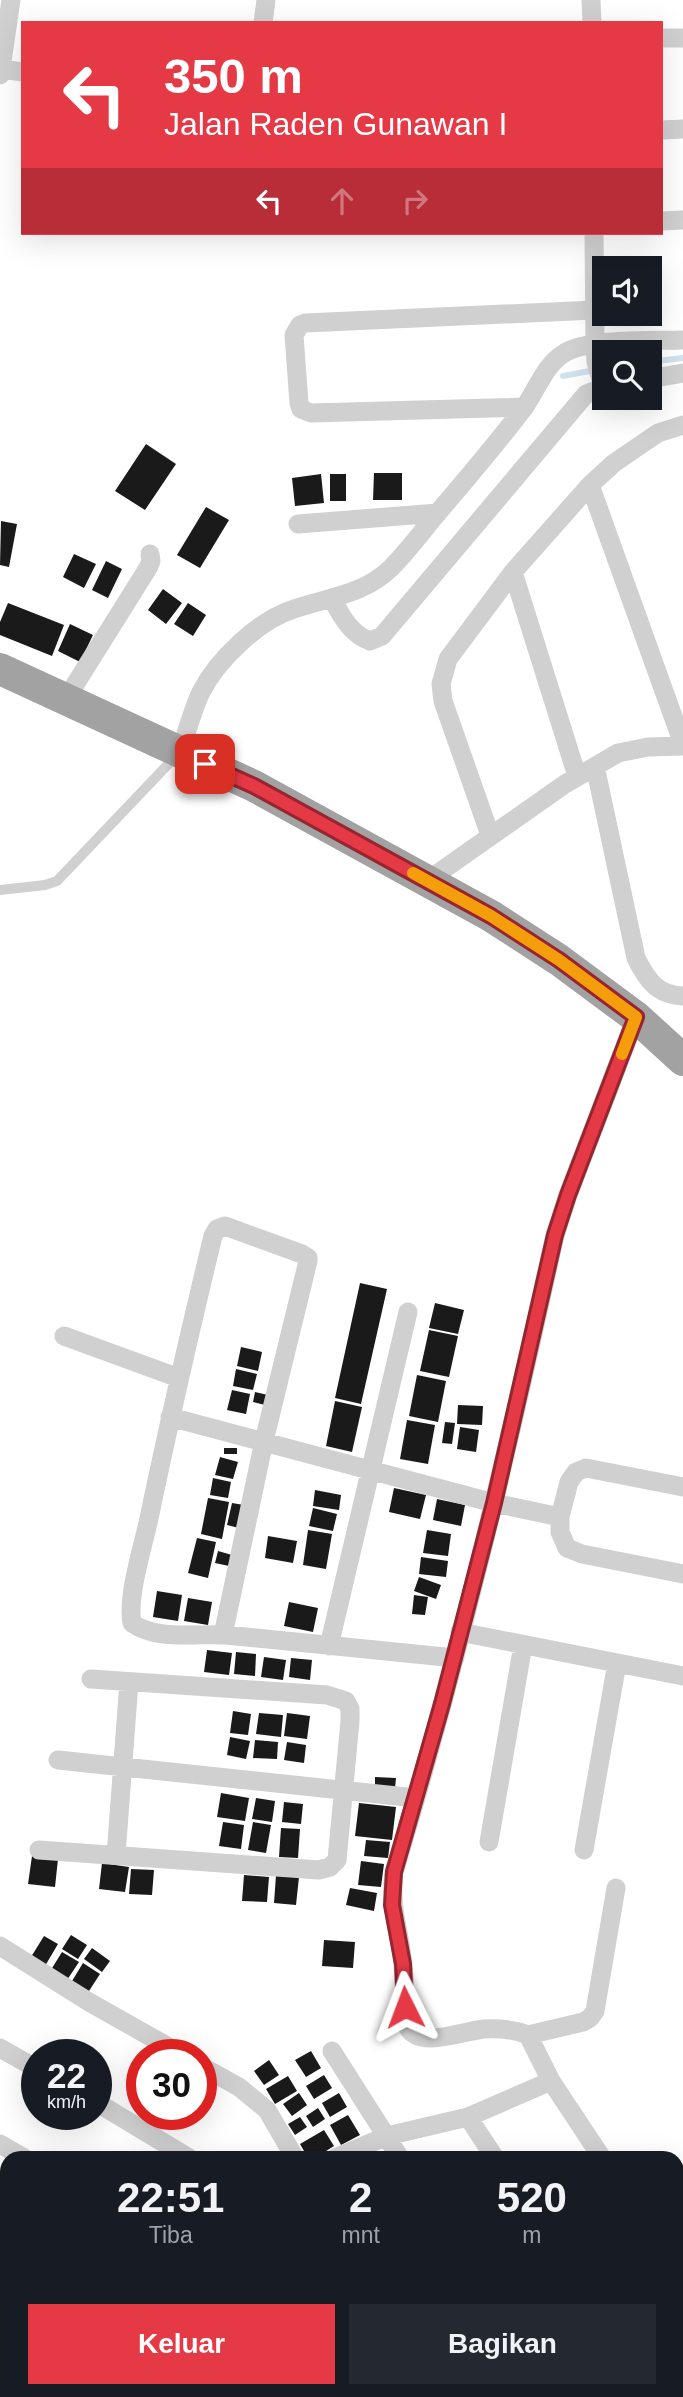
<!DOCTYPE html>
<html lang="id">
<head>
<meta charset="utf-8">
<style>
  :root { --surface:#171b24; --page:#242831; --text:#f1f3f6; --muted:#9ea1a6; --accent:#e63946 }
  body { margin:0; font-family:Helvetica,sans-serif; background:var(--page); color:var(--text); height:100vh; display:flex; flex-direction:column; font-size:26px; white-space:nowrap }
  * { box-sizing:border-box; margin:0 }
  p { font-size:23px; color:var(--muted) }
  .icon { flex:none; width:38px; height:38px; fill:none; stroke:currentColor; stroke-width:2; stroke-linecap:round; stroke-linejoin:round }
  .map { position:relative; flex:1; overflow:hidden }
  .side { position:absolute; left:0px; top:2151px; width:684px; height:247px; display:flex; flex-direction:column; background:var(--surface); border-radius:21px 21px 0 0; box-shadow:0 7px 28px #0002 }
  .side>* { flex:none }
  .hud { position:absolute; left:21px; top:21px; width:642px; height:214px; border-radius:0px; box-shadow:0 7px 28px #0002; background:#e63946; color:#fff; overflow:hidden }
  .controls { position:absolute; left:592px; top:256px; display:grid; gap:14px }
  .controls a { display:grid; place-items:center; width:70px; height:70px; border-radius:0px; background:var(--surface); box-shadow:0 7px 28px #0002; font-size:35px }
  .speed { position:absolute; left:21px; top:2039px; display:flex; gap:14px; font-size:35px; font-weight:700; text-align:center }
  .speed>* { display:grid; place-content:center; width:91px; height:91px; border-radius:50%; background:var(--surface); box-shadow:0 7px 28px #0002; line-height:1 }
  .speed small { font-size:18px; font-weight:400 }
  .speed .limit { border:10px solid #d22; background:#fff; color:#111 }
  .pin { position:absolute; display:grid; place-items:center; width:60px; height:60px; color:#fff; margin:-30px; border-radius:14px; box-shadow:0 4px 10px #0006 }
  .me { position:absolute; width:77px; margin:-38px; rotate:357deg; stroke-linejoin:round; filter:drop-shadow(0 0 5px #0008) }
  .turn { display:flex; align-items:center; gap:24px; height:147px; padding:0 28px; font-size:32px }
  .turn .icon { width:91px; height:91px; stroke-width:2.5 }
  .turn b { display:block; font-size:49px; line-height:60px }
  .lanes { display:flex; align-items:center; height:66px; padding:0 28px; background:#0003; justify-content:center; gap:35px; direction:ltr }
  .lanes .off { opacity:.35 }
  .eta { display:flex; justify-content:space-evenly; align-items:center; height:119px; text-align:center }
  .eta b { font-size:42px; font-weight:700; line-height:49px }
  .action { display:flex; gap:14px; margin-top:auto; padding:14px 28px }
  .action a { flex:1; height:80px; border-radius:0px; background:var(--accent); color:#fff; font-size:28px; font-weight:700; line-height:80px; text-align:center }
  .action a+a { background:var(--page); color:var(--text) }
  .map>svg:first-child { display:block }
  .lines { fill:none; stroke-linecap:round; stroke-linejoin:round }
  .stream { stroke:#cfe2ee; stroke-width:6 }
  .building { fill:#1a1a1a }
  .service { stroke:#d0d0d0; stroke-width:10 }
  .minor { stroke:#d0d0d0; stroke-width:19 }
  .trunk { stroke:#a2a2a2; stroke-width:32 }
  .route-casing { stroke:#96252e; stroke-width:18 }
  .route { stroke:#e63946; stroke-width:12 }
  .slow { stroke:#f59e0b; stroke-width:12 }
</style>
</head>
<body>
<div class="map">
<svg width="683" height="2397" viewBox="0 0 683 2397">
  <rect width="100%" height="100%" fill="#fff"/>
  <g class="lines">
    <path class="stream" d="M649,362l34,-4
      M563,376l32,-6"/>
  </g>
  <path class="building" d="M146,444l30,20 -31,46 -30,-19z
    M374,473h28v27h-29z
    M321,474l3,29 -29,3 -3,-28z
    M330,474h16v27h-16z
    M206,507l23,13 -29,48 -23,-13z
    M1,521l16,3 -8,43 -9,-2z
    M74,554l22,10 -12,24 -21,-11z
    M106,561l16,8 -14,29 -16,-8z
    M163,589l19,14 -16,21 -18,-14z
    M8,603l56,22 -12,31 -52,-21v-13z
    M188,603l18,12 -13,21 -19,-12z
    M70,624l23,11 -13,27 -22,-11z
    M360,1283l27,6 -26,115 -26,-6z
    M435,1303l29,7 -6,24 -29,-6z
    M429,1330l29,6 -9,41 -29,-6z
    M241,1347l21,5 -4,19 -21,-5z
    M236,1369l21,5 -4,16 -20,-4z
    M417,1375l29,6 -8,41 -29,-6z
    M232,1390l18,4 -4,20 -19,-4z
    M255,1392l13,3 -3,10 -12,-3z
    M335,1401l27,6 -10,45 -26,-6z
    M458,1405l25,1 -1,19 -25,-1z
    M407,1420l28,5 -7,39 -28,-5z
    M445,1422l10,1 -3,21 -10,-1z
    M460,1427l19,3 -3,22 -19,-3z
    M224,1448h13v6h-13z
    M220,1457l18,5 -5,17 -18,-4z
    M213,1478l18,4 -3,16 -18,-3z
    M394,1488l32,7 -6,24 -31,-7z
    M315,1490l26,5 -2,15 -26,-4z
    M208,1498l21,4 -7,37 -21,-5z
    M437,1499l28,6 -4,21 -28,-6z
    M232,1503l12,2 -5,23 -12,-3z
    M313,1508l24,6 -4,17 -24,-5z
    M308,1530l24,4 -6,35 -23,-4z
    M427,1530l24,4 -3,22 -25,-3z
    M268,1536l29,5 -4,22 -28,-5z
    M197,1538l19,4 -8,36 -20,-5z
    M218,1551l14,4 -3,11 -14,-3z
    M421,1557l27,4 -2,16 -27,-3z
    M419,1577l22,8 -5,14 -22,-8z
    M157,1591l25,4 -4,26 -25,-4z
    M414,1595l14,2 -3,18 -13,-1z
    M188,1598l24,4 -4,23 -24,-4z
    M289,1602l29,6 -5,24 -29,-6z
    M207,1650l25,3 -3,22 -25,-3z
    M236,1652l20,2 -1,22 -21,-2z
    M264,1657l22,3 -3,20 -22,-3z
    M291,1658l21,2 -2,20 -21,-3z
    M233,1711l18,3 -3,21 -18,-2z
    M259,1713l24,2 -2,22 -25,-3z
    M287,1713l23,3 -3,23 -23,-3z
    M230,1737l20,4 -4,18 -19,-4z
    M255,1740l23,2 -1,17 -24,-1z
    M287,1742l19,3 -2,18 -20,-3z
    M375,1777l21,1 -1,10 -20,-1z
    M221,1793l28,5 -4,23 -28,-4z
    M256,1798l19,3 -3,21 -20,-3z
    M284,1802l19,2 -2,20 -19,-2z
    M359,1803l37,4 -4,33 -37,-4z
    M223,1822l21,3 -3,24 -22,-3z
    M253,1822l18,3 -5,28 -18,-3z
    M281,1828l19,1 -2,29 -19,-1z
    M366,1840l24,2 -2,16 -24,-2z
    M32,1856l26,3 -3,28 -27,-3z
    M361,1861l23,3 -3,23 -23,-2z
    M102,1863l27,4 -4,25 -26,-3z
    M131,1869l23,1 -2,25 -23,-1z
    M244,1875l25,2 -2,25 -25,-1z
    M276,1875l23,2 -3,28 -22,-2z
    M350,1888l27,5 -3,18 -28,-6z
    M71,1935l16,10 -9,14 -16,-10z
    M44,1936l14,8 -13,22 -14,-9z
    M324,1940l31,2 -2,26 -31,-2z
    M92,1948l18,13 -8,11 -18,-13z
    M62,1952l17,10 -14,21 -16,-10z
    M83,1963l17,11 -11,17 -17,-10z
    M311,2051l10,17 -15,9 -11,-17z
    M269,2060l10,15 -15,10 -10,-14z
    M324,2075l8,13 -18,11 -8,-13z
    M288,2076l9,15 -22,13 -9,-15z
    M299,2093l8,12 -15,11 -9,-12z
    M339,2093l8,14 -17,10 -8,-14z
    M318,2108l7,11 -12,8 -7,-11z
    M348,2115l12,20 -19,10 -11,-20z
    M300,2117l7,10 -12,8 -7,-11z
    M324,2130l10,16 -19,12h-7l-8,-14z
    M19,2390h23l-2,7 -22,-1z
    M44,2390h18l-1,7h-18z
    M66,2390h21l-1,7h-21z"/>
  <g class="lines">
    <path class="service" d="M0,890l45,-5 12,-4 119,-125"/>
    <path class="minor" d="M591,0l1,23
      M263,23l3,-23
      M662,38h21
      M1,69l22,3
      M0,75l11,-75
      M662,130l21,-1
      M662,221l21,-1
      M594,233l1,111 1,18 7,25
      M649,379l34,-6
      M525,407l-214,6 -10,-4 -2,-6 -5,-68 6,-10 5,-2 290,-13
      M590,485l93,259
      M298,524l140,-11
      M513,572l64,204
      M333,599c7,16 19,36 37,42l12,-5 199,-236 5,-6 18,-7
      M66,699l82,-131 3,-7 -1,-7
      M180,752c7,-20 12,-41 21,-60 17,-33 58,-72 93,-83 35,-12 69,-14 97,-41 16,-16 30,-35 44,-52 30,-35 60,-70 88,-107 13,-17 21,-43 40,-55 23,-16 90,-13 120,-14
      M595,766l41,192c11,22 21,37 47,38
      M490,835l-47,-134 -2,-17 7,-25 65,-87 77,-87 24,-22 44,-30 25,-8
      M427,881l138,-97 53,-31 30,-6 35,-1
      M64,1336l115,42
      M170,1417l324,86 66,14
      M683,1487l-97,-19 -10,4 -7,10 -9,35v15l7,16 15,6 101,20
      M460,1632l223,44
      M223,1635l41,-194 44,-180v-3l-6,-4 -77,-28 -8,3 -4,7c-23,95 -45,191 -65,287 -6,26 -21,75 -16,100 25,18 64,10 94,12 76,7 152,15 229,23
      M329,1646l79,-334
      M58,1760l358,38
      M489,1842l34,-197
      M39,1850l280,20 11,-3 7,-7 13,-139v-12l-4,-8 -19,-6 -236,-16
      M584,1850l33,-187
      M116,1855l13,-173
      M0,1946l89,56 92,52
      M528,2035l55,-13 7,-4 5,-7 21,-123
      M0,2048l37,21
      M332,2051l68,107
      M201,2066l38,21 28,23 28,48
      M96,2102l93,56
      M468,2117l27,41
      M0,2144l24,14
      M335,2158l52,-22 81,-19 83,-36
      M602,2158l-51,-77 -23,-46c-15,-6 -29,-7 -44,-6 -22,2 -65,21 -77,-3 -2,-21 -2,-41 -4,-61 -3,-33 -14,-59 -9,-93 64,-210 114,-423 161,-637l13,-40 68,-178
      M0,2241l7,3
      M677,2272l6,9
      M677,2300l6,-4
      M0,2331l7,-13
      M163,2390l19,7
      M248,2390l4,7
      M339,2390l4,7
      M453,2390l4,7
      M652,2390l5,7
      M95,2397l1,-7
      M539,2397l10,-7"/>
    <path class="trunk" d="M0,669l254,117 237,130 68,44 77,57 47,43"/>
  </g>
  <g class="lines">
    <g class="route-casing">
      <path id="route" d="M205,764l49,22 237,130 68,44 77,57 -68,178 -13,40 -61,268 -52,201 -48,168 -2,33 11,59 2,43"/>
    </g>
    <use href="#route" class="route"/>
    <path class="slow" d="M413,873l78,43 68,44 77,57 -14,37"/>
  </g>
</svg>
<div class="controls">
<a><svg class="icon" aria-label="sound" viewBox="0 0 24 24"><path d="M4 9h4l5-4v14l-5-4H4zM17 9q2 3 0 6"/></svg></a>
<a><svg class="icon" aria-label="search" viewBox="0 0 24 24"><circle cx="10" cy="10" r="6"/><path d="M15 15l6 6"/></svg></a>
</div>
<div class="speed"><div>22<small>km/h</small></div><div class="limit">30</div></div>
<div class="pin" style="left:205px;top:764px;background:#d93025"><svg class="icon" aria-label="arrive" viewBox="0 0 24 24"><path d="M6 21V4h12l-3 4 3 4H6"/></svg></div>
<svg class="me" style="left:405px;top:2007px" viewBox="-20 -20 40 40"><path d="M0-17L14 15 0 8-14 15z" fill="#e63946" stroke="#fff" stroke-width="4"/></svg>
<div class="hud">
<div class="turn"><svg class="icon" aria-label="left" viewBox="0 0 24 24"><path d="M17 20v-9H6M10 6l-5 5 5 5"/></svg><div><b>350 m</b>Jalan Raden Gunawan I</div></div>
<div class="lanes"><svg class="icon" aria-label="left" viewBox="0 0 24 24"><path d="M17 20v-9H6M10 6l-5 5 5 5"/></svg><svg class="icon off" aria-label="ahead" viewBox="0 0 24 24"><path d="M12 20V5M6 11l6-6 6 6"/></svg><svg class="icon off" aria-label="right" viewBox="0 0 24 24"><path d="M7 20v-9h11M14 6l5 5-5 5"/></svg></div>
</div>
<section class="side">
<div class="eta">
<div><b>22:51</b><p>Tiba</p></div>
<div><b>2</b><p>mnt</p></div>
<div><b>520</b><p>m</p></div>
</div>
<div class="action"><a>Keluar</a><a>Bagikan</a></div>
</section>
</div>
</body>
</html>
